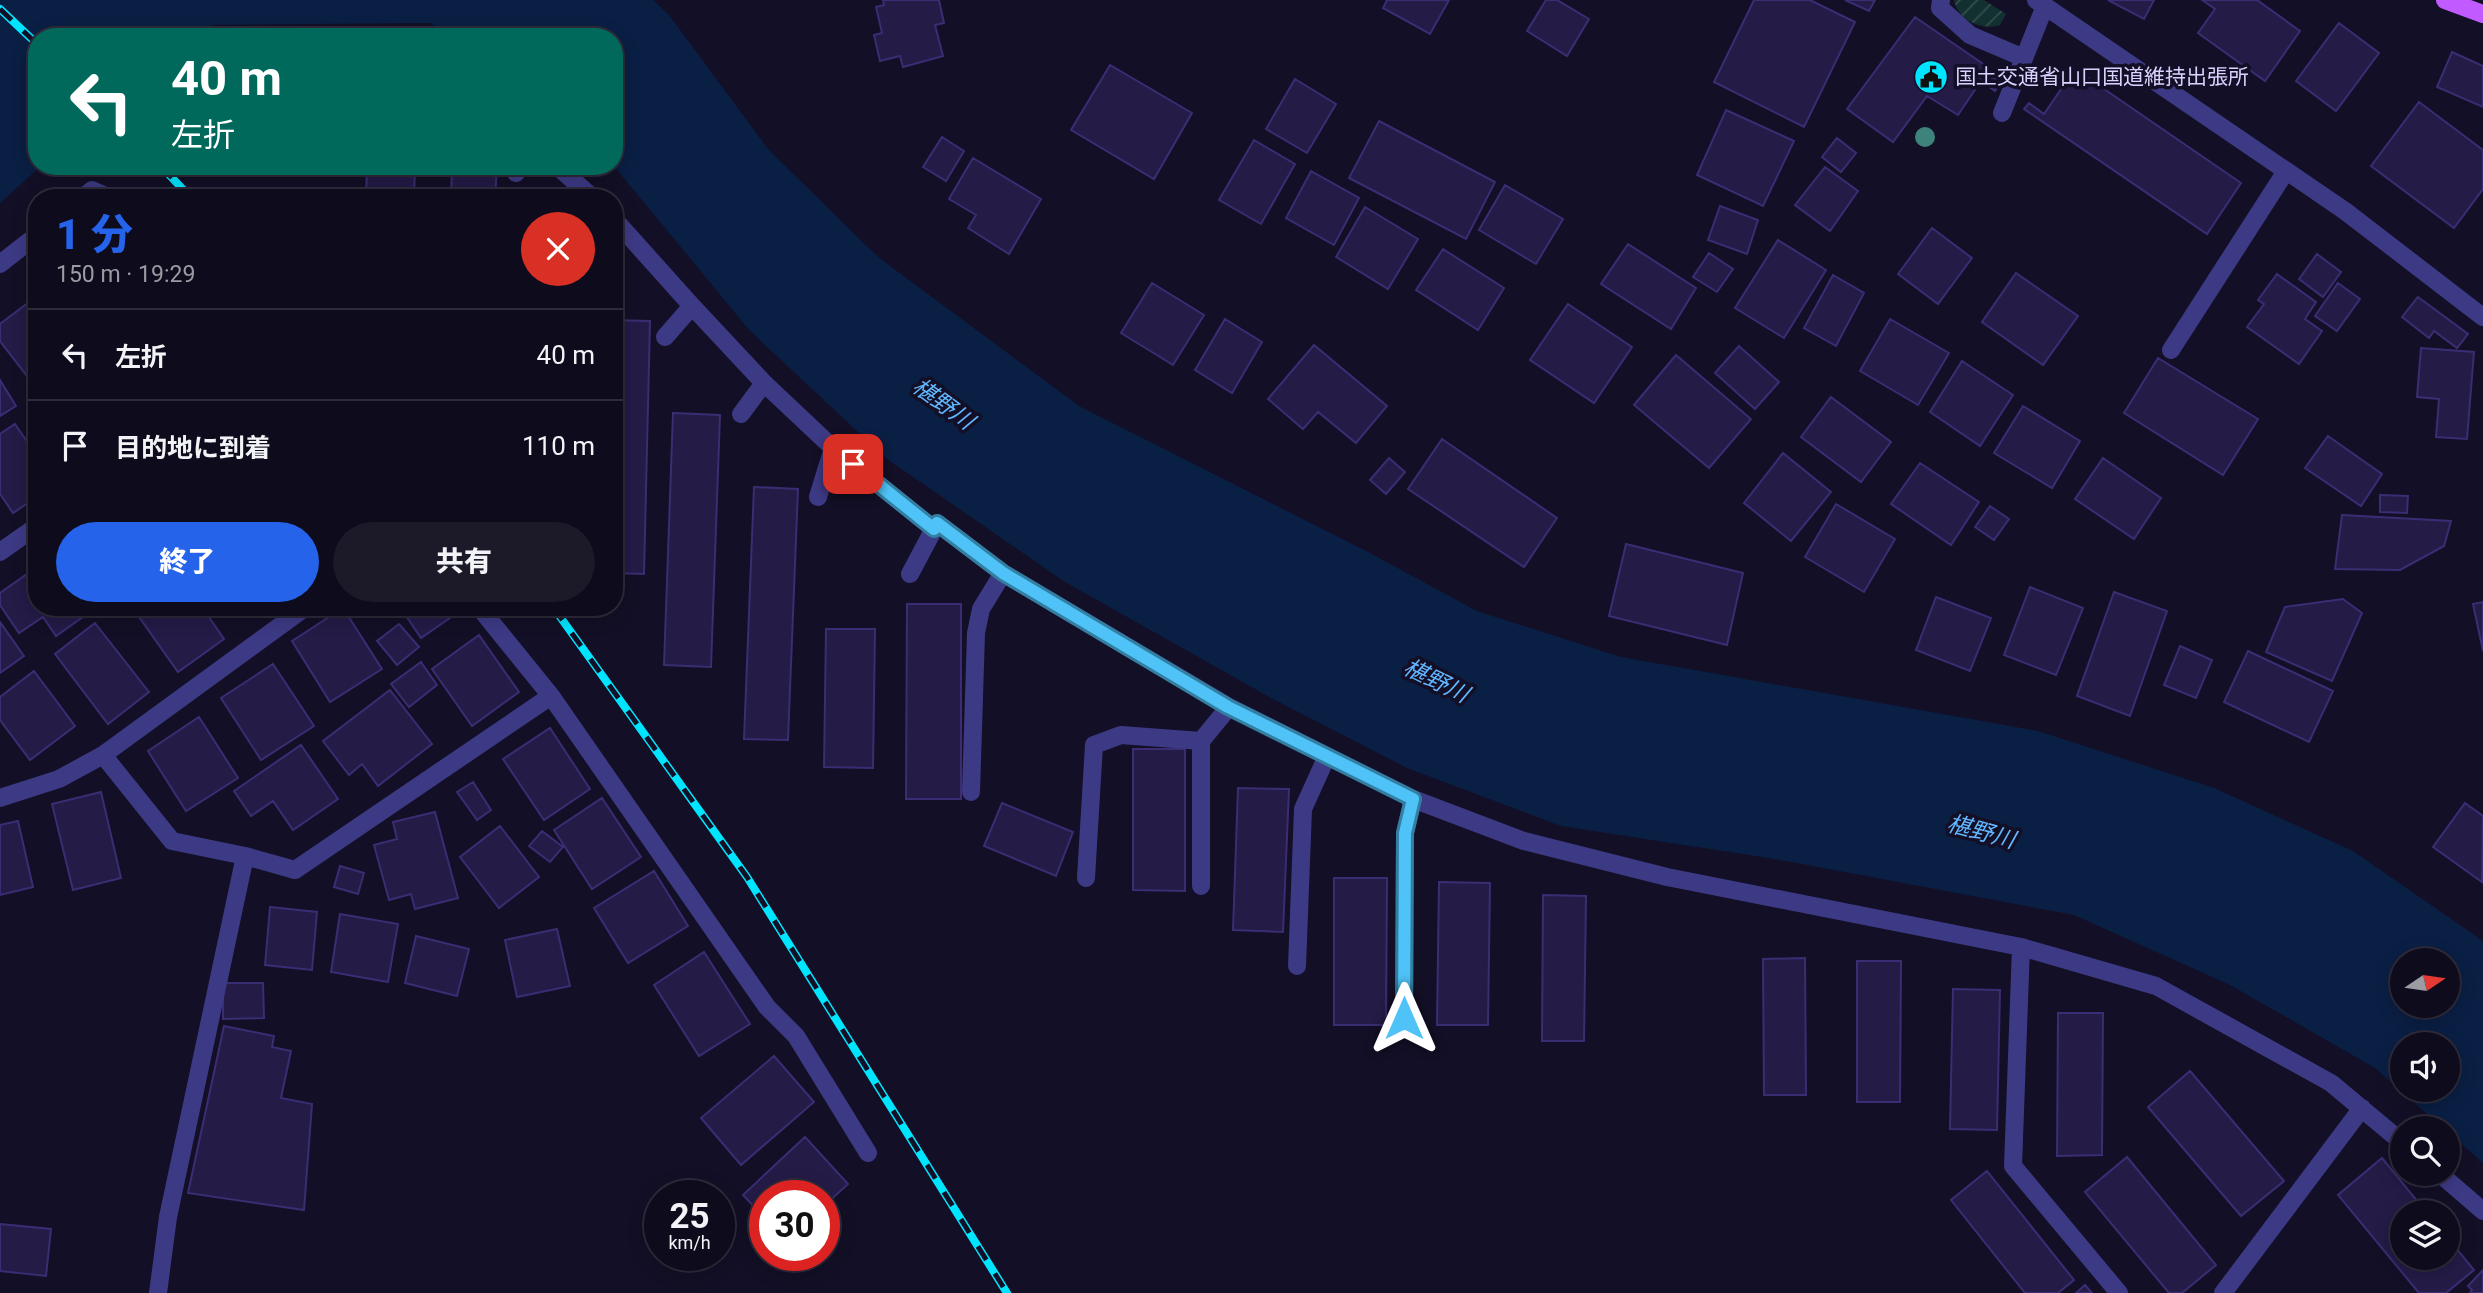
<!DOCTYPE html>
<html lang="ja">
<head>
<meta charset="utf-8">
<style>
  :root { --surface:#0e0b1c; --page:#1c1929; --text:#f1f3f6; --muted:#9b9ba3; --line:#2e2b3b; --accent:#2563eb }
  body { margin:0; font-family:Roboto,"Noto Sans JP",sans-serif; background:var(--page); color:var(--text); height:100vh; display:flex; flex-direction:column; font-size:26px; white-space:nowrap }
  * { box-sizing:border-box; margin:0 }
  p { font-size:23px; color:var(--muted) }
  .icon { flex:none; width:38px; height:38px; fill:none; stroke:currentColor; stroke-width:2; stroke-linecap:round; stroke-linejoin:round }
  .map { position:relative; flex:1; overflow:hidden }
  .details { position:absolute; left:28px; top:189px; width:595px; height:427px; display:flex; flex-direction:column; background:var(--surface); border-radius:28px; box-shadow:0 4px 18px #0003,0 0 0 2px var(--line) }
  .details>* { flex:none }
  .guide { position:absolute; left:28px; top:28px; width:595px; height:147px; border-radius:28px; box-shadow:0 4px 18px #0003,0 0 0 2px var(--line); background:#00695c; color:#fff; overflow:hidden }
  .needle { width:46px; rotate:77deg }
  .fabs { position:absolute; left:2390px; top:948px; display:grid; gap:14px }
  .fabs a { display:grid; place-items:center; width:70px; height:70px; border-radius:50%; background:var(--surface); box-shadow:0 4px 18px #0003,0 0 0 2px var(--line); font-size:35px }
  .speed { position:absolute; left:644px; top:1180px; display:flex; gap:14px; font-size:35px; font-weight:700; text-align:center }
  .speed>* { display:grid; place-content:center; width:91px; height:91px; border-radius:50%; background:var(--surface); box-shadow:0 4px 18px #0003,0 0 0 2px var(--line); line-height:1 }
  .speed small { font-size:18px; font-weight:400 }
  .speed .limit { border:10px solid #d22; background:#fff; color:#111 }
  .pin { position:absolute; display:grid; place-items:center; width:60px; height:60px; color:#fff; margin:-30px; border-radius:14px; box-shadow:0 4px 10px #0006 }
  .me { position:absolute; width:77px; margin:-38px; rotate:0deg; stroke-linejoin:round; filter:drop-shadow(0 0 5px #0008) }
  .turn { display:flex; align-items:center; gap:24px; height:147px; padding:0 28px; font-size:32px }
  .turn .icon { width:91px; height:91px; stroke-width:2.5 }
  .turn b { display:block; font-size:49px; line-height:60px }
  .round { display:grid; place-items:center; flex:none; width:74px; height:74px; border-radius:37px; background:var(--page) }
  .head { display:flex; align-items:center; justify-content:space-between; height:119px; padding:0 28px }
  h1 { font-size:42px; font-weight:800; line-height:52px; color:var(--accent) }
  .button { display:flex; gap:14px; margin-top:auto; padding:14px 28px }
  .button a { flex:1; height:80px; border-radius:42px; background:var(--accent); color:#fff; font-size:28px; font-weight:800; line-height:80px; text-align:center }
  .button a+a { background:var(--page); color:var(--text) }
  ul { padding:0; list-style:none }
  li { display:flex; align-items:center; gap:21px; height:91px; padding:0 28px; border-top:2px solid var(--line) }
  li div { flex:1 }
  li b { display:block; font-size:26px }
  li em { font-style:normal }
  .map>svg:first-child { display:block }
  .garden { fill:url(#garden-furrows) }
  .water { fill:#0a1f44; fill-rule:evenodd }
  .building { fill:#241b47; stroke:#3b2d73; stroke-width:2 }
  .lines { fill:none; stroke-linecap:round; stroke-linejoin:round }
  .minor { stroke:#3d3a85; stroke-width:18 }
  .major { stroke:#c25bff; stroke-width:18 }
  .rail-casing { stroke:#00e5ff; stroke-width:8 }
  .rail { stroke:#130f26; stroke-width:5; stroke-dasharray:16; stroke-linecap:butt }
  .tree { fill:#3d827b }
  .route-casing { stroke:#337fa1; stroke-width:18 }
  .route { stroke:#4fc3f7; stroke-width:12 }
  .labels { text-anchor:middle; dominant-baseline:central; stroke-width:7; stroke-linejoin:round; paint-order:stroke }
  .poi-label { font-size:21px; fill:#d9d4ff; stroke:#130f26; text-anchor:start }
  .water-label { font-size:23px; font-style:italic; fill:#62b6ff; stroke:#130f26 }
</style>
</head>
<body>
<div class="map">
<svg width="2483" height="1293" viewBox="0 0 2483 1293">
  <defs>
    <pattern id="garden-furrows" width="10" height="10" patternUnits="userSpaceOnUse" patternTransform="scale(1.75)"><rect width="10" height="10" fill="#12302f"/><path d="M-1 1l2-2M0 10L10 0M9 11l2-2" fill="none" stroke="#344d4e"/></pattern>
  </defs>
  <rect width="100%" height="100%" fill="#130f26"/>
  <path class="garden" d="M1954,0h30l22,14 -6,11c-19,6 -42,-5 -46,-25z"/>
  <path class="water" d="M0,0h653l16,15 99,134 110,108 201,149 291,147 107,58 144,46 417,74 176,57 139,63 130,90v222l-35,-31v-3h-4l-69,-61 -145,-83 -156,-70 -299,-56 -214,-33 -154,-58 -134,-69 -208,-117 -178,-123 -137,-128 -136,-165v-129h-160l-24,-14 -218,2 -18,12h-157v129h4l-41,37zM2403,961h45v45h-45zM2403,1045h45v45h-45z"/>
  <path class="building" d="M883,0h56l5,23 -9,2 8,31 -40,11 -3,-11 -20,5 -6,-26 8,-2 -6,-26 8,-2z
    M1387,0h62l-19,34 -47,-26z
    M1546,0h11l32,19 -22,37 -40,-25z
    M1754,0h56l45,22 -51,105 -90,-45z
    M1845,0h30l-6,11z
    M2108,0h46l-10,19z
    M2202,0h55l43,31 -35,50 -67,-48 17,-24z
    M1915,17l74,51 -3,5 14,9 -5,9 -14,-10 -23,34 -31,-19 -34,46 -46,-33z
    M2339,23l40,30 -43,58 -40,-30z
    M2452,52l31,14v41l-46,-20z
    M1110,65l82,48 -38,66 -83,-49z
    M2075,69l166,114 -34,51 -183,-125 5,-6 15,11z
    M1295,79l41,25 -29,49 -41,-24z
    M2419,102l64,48v39l-29,39 -83,-62z
    M1726,110l68,31 -31,65 -66,-31z
    M1379,121l116,61 -29,57 -117,-61z
    M942,137l22,14 -18,30 -23,-14z
    M1837,138l19,15 -15,19 -19,-15z
    M1254,140l41,24 -34,60 -42,-24z
    M973,158l68,41 -32,55 -41,-26 8,-13 -27,-16z
    M367,166h48l-1,32h-48z
    M452,166h45l-2,32h-44z
    M1825,167l33,24 -28,40 -35,-26z
    M1311,171l48,27 -25,47 -48,-27z
    M1505,185l58,34 -27,45 -57,-34z
    M1720,206l38,14 -11,34 -39,-14z
    M1365,207l53,32 -30,50 -52,-32z
    M1932,228l40,30 -34,46 -40,-30z
    M1778,240l48,30 -42,68 -49,-30z
    M1628,244l68,44 -25,41 -70,-45z
    M1443,249l61,39 -26,42 -62,-40z
    M1709,253l24,16 -16,23 -24,-15z
    M2317,254l24,18 -18,25 -24,-18z
    M2016,273l62,43 -35,49 -61,-43z
    M2277,274l39,28 -11,17 17,12 -23,33 -52,-37 17,-23 -6,-4z
    M1833,275l31,18 -28,53 -32,-18z
    M1152,283l52,32 -31,50 -52,-32z
    M2338,283l22,16 -23,32 -22,-15z
    M37,296v93l-37,-48v-17z
    M2418,297l50,37 -11,14 -23,-17 -5,7 -27,-21z
    M1568,304l64,43 -38,56 -64,-43z
    M1225,319l37,23 -30,51 -37,-23z
    M1890,319l59,34 -31,52 -58,-34z
    M614,320l36,1 -6,253 -30,-1z
    M1314,345l73,61 -31,37 -38,-31 -15,17 -35,-30z
    M1739,346l40,36 -24,27 -40,-36z
    M2421,348l53,4 -7,87 -31,-2 3,-38 -22,-2z
    M1676,355l75,64 -42,49 -75,-63z
    M2158,358l100,61 -35,56 -99,-62z
    M1962,361l51,34 -33,51 -50,-34z
    M0,380l16,26 -16,10z
    M1831,397l60,45 -30,40 -60,-45z
    M2023,406l57,35 -28,47 -58,-35z
    M673,413l47,2 -9,252 -47,-2z
    M15,424l22,32v41l-24,16 -13,-19v-60z
    M2328,436l54,38 -21,32 -56,-38z
    M1442,439l115,79 -33,49 -116,-78z
    M1783,453l48,39 -40,49 -47,-38z
    M1389,458l16,14 -19,22 -16,-14z
    M2103,458l58,40 -27,41 -59,-40z
    M1920,463l59,39 -28,43 -60,-41z
    M754,487l44,2 -10,251 -44,-1z
    M2380,495l28,1 -1,17 -27,-1z
    M1836,504l59,35 -31,53 -59,-35z
    M1990,506l19,13 -15,21 -19,-13z
    M2342,515l109,6 -7,25 -44,24 -65,-1z
    M1626,544l117,29 -16,72 -118,-29z
    M37,567v40h60l-41,29 -13,-19 -24,16 -19,-28v-12z
    M2030,587l53,21 -27,67 -52,-20z
    M2114,592l53,19 -37,105 -53,-20z
    M1936,597l55,21 -21,53 -54,-21z
    M2343,599l19,14 -30,68 -66,-29 19,-45z
    M2483,602v49l-10,-47z
    M907,604h54v195h-55z
    M132,607h70l22,32 -46,33z
    M400,607h53l4,6 -36,25z
    M343,608l39,61 -52,33 -38,-61z
    M0,622l24,34 -24,17z
    M95,623l54,69 -41,32 -53,-70z
    M399,624l20,23 -22,18 -20,-24z
    M826,629h49l-2,139 -49,-1z
    M479,635l40,57 -47,34 -40,-57z
    M2180,646l32,14 -16,38 -32,-13z
    M2248,651l85,40 -24,51 -85,-40z
    M421,662l16,23 -28,22 -18,-23z
    M273,664l41,62 -53,34 -40,-62z
    M34,671l41,55 -45,34 -30,-40v-23z
    M390,690l42,54 -54,42 -16,-22 -13,11 -26,-34z
    M199,717l39,61 -52,33 -38,-60z
    M550,728l40,61 -46,31 -41,-61z
    M301,745l37,54 -45,31 -20,-29 -22,15 -17,-25z
    M1133,749h52v142l-52,-1z
    M473,782l18,28 -14,10 -20,-28z
    M1238,788l51,1 -6,143 -50,-2z
    M101,792l20,86 -48,12 -21,-86z
    M602,798l39,59 -49,32 -38,-59z
    M1002,803l71,29 -17,44 -72,-30z
    M2465,803l18,13 -1,66 -49,-35z
    M435,812l23,86 -43,11 -4,-15 -22,6 -15,-55 23,-6 -4,-17z
    M18,821l15,66 -33,8v-70z
    M500,826l39,51 -40,31 -39,-51z
    M542,831l21,16 -13,15 -21,-16z
    M340,866l24,7 -6,21 -24,-7z
    M654,871l34,55 -60,37 -34,-55z
    M1334,878h53l-1,147h-52z
    M1439,882l51,1 -2,142h-51z
    M1543,895l43,1 -2,145h-42z
    M270,907l47,5 -5,58 -47,-5z
    M340,914l58,10 -10,58 -57,-10z
    M557,929l13,57 -53,11 -12,-57z
    M416,936l53,13 -12,47 -52,-13z
    M704,952l46,72 -51,32 -45,-71z
    M1805,958l1,137h-42l-1,-136z
    M1857,961h44l-1,141h-43z
    M223,983h40l1,35 -41,1z
    M1953,989l47,1 -3,140 -47,-1z
    M2058,1013h45l-1,142 -45,1z
    M224,1026l50,10 -2,11 19,4 -10,47 31,6 -8,106 -116,-17z
    M774,1056l40,46 -73,63 -40,-47z
    M2190,1071l94,110 -43,35 -93,-109z
    M805,1137l43,47 -24,22v-11h-59v23l-22,-23z
    M2127,1157l89,108 -34,28h-13l-84,-101z
    M2382,1158l45,55h-24v45h45v-20l26,32 -28,23h-27l-81,-98z
    M1987,1171l87,109 -16,13h-33l-74,-93z
    M0,1224l51,5 -5,47 -46,-5z
    M2483,1270v23h-13l2,-3 -4,-4z
    M2085,1285l7,8h-16z"/>
  <g class="lines">
    <path class="minor" d="M1941,0l-1,8 30,27 54,23
      M2036,0l309,211 138,106
      M2002,113l43,-107
      M557,166l36,32
      M516,173l5,-7
      M82,198l10,-8 18,8
      M614,219l78,87
      M0,264l37,-29
      M665,337l27,-31 72,77
      M2171,350l115,-179
      M741,414l23,-31 69,65
      M818,497l15,-49 101,81
      M0,552l37,-26
      M910,574l27,-51 66,50
      M479,607l72,89 216,311 29,29 72,117
      M103,755l69,86 73,15 50,14 256,-174
      M971,792l5,-159 5,-24 22,-36 226,134
      M0,798l59,-19 44,-24 203,-148
      M1086,878l8,-133 27,-10 80,6
      M1201,886v-145l28,-34 98,49
      M1297,966l6,-157 24,-53 86,43
      M1404,1018l1,-185 8,-34 111,42 143,36 354,70
      M2440,1174l43,37
      M158,1293l10,-76 77,-361
      M2119,1293l-106,-127 8,-219 135,39 175,97 72,60
      M2223,1293l139,-185"/>
    <path class="major" d="M2445,0l38,14"/>
    <g class="rail-casing">
      <path id="rail" d="M0,9l37,35
        M161,166l30,32
        M553,607l194,270 260,416"/>
    </g>
    <use href="#rail" class="rail"/>
  </g>
  <circle class="tree" cx="1925" cy="137" r="10"/>
  <g class="lines">
    <g class="route-casing">
      <path id="route" d="M853,464l81,65 3,-6 66,50 225,134 185,92 -8,34 -1,185"/>
    </g>
    <use href="#route" class="route"/>
  </g>
  <defs>
    <g id="civic-disc" transform="scale(1.75)"><circle r="9.5" fill="#00e5ff" stroke="#130f26"/><path d="M-.6-6.5H3V-4.5H.6V-3L4-1V1h2V6H-6V1h2V-1L-.6-3ZM-1.2 2.5V6h2.4V2.5Z" fill="#111"/></g>
  </defs>
  <g fill-rule="evenodd">
    <use href="#civic-disc" x="1931" y="77"/>
  </g>
  <g class="labels">
    <g class="poi-label">
      <text x="1955" y="77">国土交通省山口国道維持出張所</text>
    </g>
    <g class="water-label">
      <text transform="translate(943 404) rotate(36)">椹野川</text>
      <text transform="translate(1436 681) rotate(26)">椹野川</text>
      <text transform="translate(1981 832) rotate(15)">椹野川</text>
    </g>
  </g>
</svg>
<div class="fabs">
<a><svg class="needle" viewBox="-14 -14 28 28"><path d="M0-13l5 13h-10z" fill="#e53935"/><path d="M0 13l5-13h-10z" fill="#9b9ba3"/></svg></a>
<a><svg class="icon" aria-label="sound" viewBox="0 0 24 24"><path d="M4 9h4l5-4v14l-5-4H4zM17 9q2 3 0 6"/></svg></a>
<a><svg class="icon" aria-label="search" viewBox="0 0 24 24"><circle cx="10" cy="10" r="6"/><path d="M15 15l6 6"/></svg></a>
<a><svg class="icon" aria-label="layers" viewBox="0 0 24 24"><path d="M12 4l9 5-9 5-9-5zM3 14l9 5 9-5"/></svg></a>
</div>
<div class="speed"><div>25<small>km/h</small></div><div class="limit">30</div></div>
<div class="pin" style="left:853px;top:464px;background:#d93025"><svg class="icon" aria-label="arrive" viewBox="0 0 24 24"><path d="M6 21V4h12l-3 4 3 4H6"/></svg></div>
<svg class="me" style="left:1404px;top:1018px" viewBox="-20 -20 40 40"><path d="M0-17L14 15 0 8-14 15z" fill="#4fc3f7" stroke="#fff" stroke-width="4"/></svg>
<div class="guide">
<div class="turn"><svg class="icon" aria-label="left" viewBox="0 0 24 24"><path d="M17 20v-9H6M10 6l-5 5 5 5"/></svg><div><b>40 m</b>左折</div></div>
</div>
<section class="details">
<div class="head"><div><h1>1 分</h1><p>150 m · 19:29</p></div><a class="round" style="background:#d93025;color:#fff"><svg class="icon" aria-label="close" viewBox="0 0 24 24"><path d="M6 6l12 12M18 6L6 18"/></svg></a></div>
<ul>
<li><svg class="icon" aria-label="left" viewBox="0 0 24 24"><path d="M17 20v-9H6M10 6l-5 5 5 5"/></svg><div><b>左折</b></div><em>40 m</em></li>
<li><svg class="icon" aria-label="arrive" viewBox="0 0 24 24"><path d="M6 21V4h12l-3 4 3 4H6"/></svg><div><b>目的地に到着</b></div><em>110 m</em></li>
</ul>
<div class="button"><a>終了</a><a>共有</a></div>
</section>
</div>
</body>
</html>
